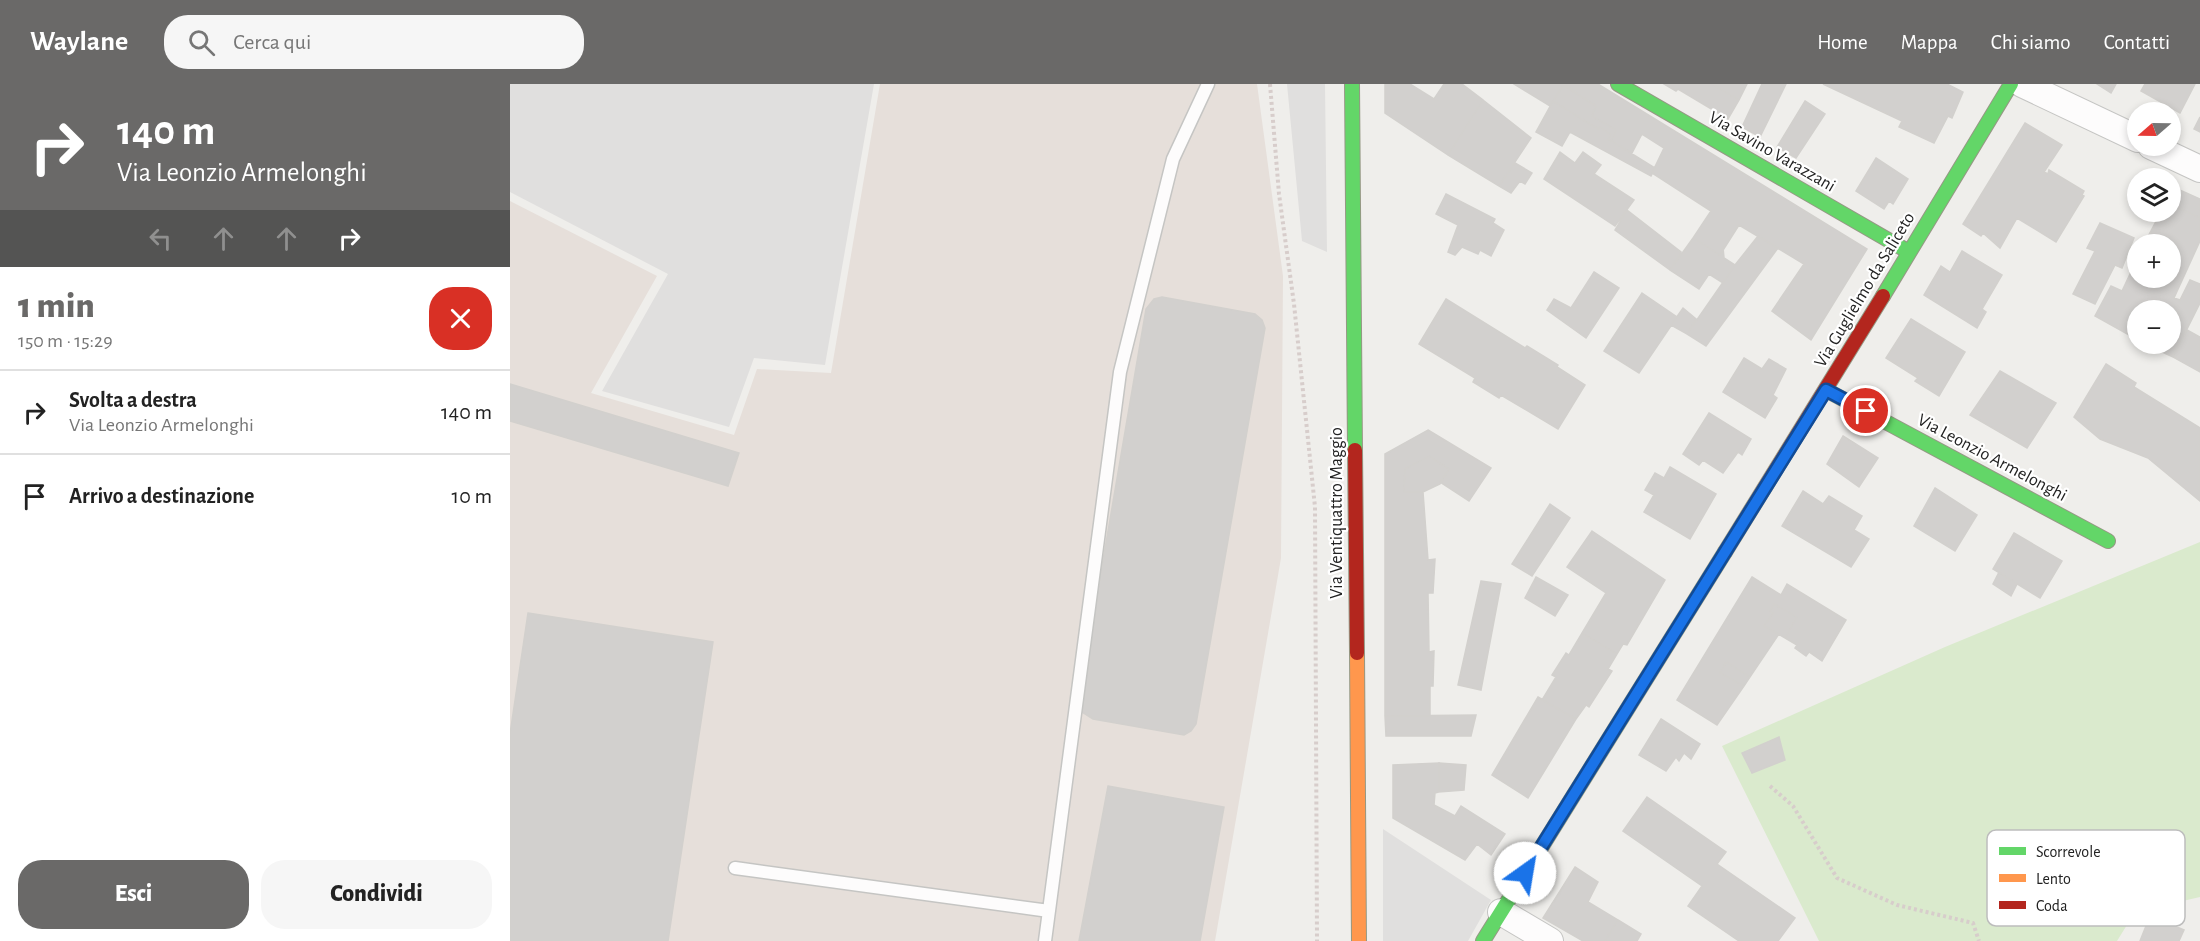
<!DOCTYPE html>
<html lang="it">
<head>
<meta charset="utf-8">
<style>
  :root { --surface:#fff; --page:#f6f6f6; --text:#222; --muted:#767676; --line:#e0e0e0; --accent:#6a6968 }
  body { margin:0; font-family:"Alegreya Sans",sans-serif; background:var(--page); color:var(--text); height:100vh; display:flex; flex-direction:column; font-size:22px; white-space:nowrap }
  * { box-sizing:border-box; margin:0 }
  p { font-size:20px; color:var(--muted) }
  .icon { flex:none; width:33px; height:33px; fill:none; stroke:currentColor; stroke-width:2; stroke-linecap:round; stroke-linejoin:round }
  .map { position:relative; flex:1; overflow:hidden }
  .sheet { display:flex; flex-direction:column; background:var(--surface); width:510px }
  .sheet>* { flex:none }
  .guide { background:#6a6968; color:#fff; overflow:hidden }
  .needle { width:39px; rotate:250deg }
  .fabs { position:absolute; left:1617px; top:18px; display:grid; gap:12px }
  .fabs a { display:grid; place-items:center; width:54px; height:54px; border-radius:50%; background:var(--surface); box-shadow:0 3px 9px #0003; font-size:30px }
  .pin { position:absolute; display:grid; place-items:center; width:51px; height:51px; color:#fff; margin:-26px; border:3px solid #fff; border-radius:50%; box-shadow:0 2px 6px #0007 }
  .me { position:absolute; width:66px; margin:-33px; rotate:32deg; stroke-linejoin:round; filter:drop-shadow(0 0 4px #0008) }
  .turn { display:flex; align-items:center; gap:21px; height:126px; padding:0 18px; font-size:27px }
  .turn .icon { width:78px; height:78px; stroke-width:2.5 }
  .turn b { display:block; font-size:42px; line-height:51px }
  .lanes { display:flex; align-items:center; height:57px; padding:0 18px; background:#0003; justify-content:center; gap:30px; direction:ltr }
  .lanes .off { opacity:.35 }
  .round { display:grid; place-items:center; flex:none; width:63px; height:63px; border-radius:24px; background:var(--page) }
  .head { display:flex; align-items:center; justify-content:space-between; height:102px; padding:0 18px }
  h1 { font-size:36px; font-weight:800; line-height:45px; color:var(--accent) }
  .primary-button { display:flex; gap:12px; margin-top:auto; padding:12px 18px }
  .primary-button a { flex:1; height:69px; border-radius:24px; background:var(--accent); color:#fff; font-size:24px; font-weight:800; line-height:69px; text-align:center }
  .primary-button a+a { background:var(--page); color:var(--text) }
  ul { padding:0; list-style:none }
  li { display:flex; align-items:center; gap:18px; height:84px; padding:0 18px; border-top:2px solid var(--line) }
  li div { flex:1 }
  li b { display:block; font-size:22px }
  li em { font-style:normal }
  header { display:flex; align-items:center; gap:36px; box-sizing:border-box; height:84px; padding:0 30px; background:var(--accent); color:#fff }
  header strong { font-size:28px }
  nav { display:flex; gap:33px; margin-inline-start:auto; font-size:21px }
  .search { width:420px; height:54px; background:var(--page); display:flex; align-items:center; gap:15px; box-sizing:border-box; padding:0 21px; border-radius:24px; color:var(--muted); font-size:22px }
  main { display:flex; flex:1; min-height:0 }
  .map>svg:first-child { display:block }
  .military { fill:#e6dfda }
  .grass { fill:#daeacd }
  .parking { fill:#e0dfde }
  .building { fill:#d2d0ce; stroke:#d2d0cd; stroke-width:1.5 }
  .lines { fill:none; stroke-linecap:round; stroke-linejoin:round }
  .lane-casing { stroke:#c5c5c3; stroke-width:15 }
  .street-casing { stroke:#c5c5c3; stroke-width:28 }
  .fast-casing { stroke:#959884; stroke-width:16 }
  .slow-casing { stroke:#959884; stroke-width:16 }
  .jam-casing { stroke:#959884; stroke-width:16 }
  .path { stroke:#d7cdcb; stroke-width:4; stroke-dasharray:3 3; stroke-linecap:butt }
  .lane { stroke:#fdfcfc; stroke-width:12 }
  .street { stroke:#fdfcfc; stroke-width:26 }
  .fast { stroke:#63d668; stroke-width:14 }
  .slow { stroke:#ff974d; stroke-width:14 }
  .jam { stroke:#b3261e; stroke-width:14 }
  .route-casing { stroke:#114b97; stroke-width:15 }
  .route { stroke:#1a73e8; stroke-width:10 }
  .labels { text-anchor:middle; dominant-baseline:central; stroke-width:4.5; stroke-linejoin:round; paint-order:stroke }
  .street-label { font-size:18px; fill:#222; stroke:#fff }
  .key { fill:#fff; stroke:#bdbdbd; stroke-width:1.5 }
  .key-label { font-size:16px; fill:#222 }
</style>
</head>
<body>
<header>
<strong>Waylane</strong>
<div class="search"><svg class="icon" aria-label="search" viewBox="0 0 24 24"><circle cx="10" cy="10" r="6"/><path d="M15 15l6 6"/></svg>Cerca qui</div>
<nav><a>Home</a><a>Mappa</a><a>Chi siamo</a><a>Contatti</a></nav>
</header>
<main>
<section class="sheet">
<div class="guide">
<div class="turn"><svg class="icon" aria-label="right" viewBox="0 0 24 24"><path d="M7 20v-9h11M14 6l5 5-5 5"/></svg><div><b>140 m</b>Via Leonzio Armelonghi</div></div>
<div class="lanes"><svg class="icon off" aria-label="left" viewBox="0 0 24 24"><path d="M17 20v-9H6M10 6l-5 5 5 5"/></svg><svg class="icon off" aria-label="ahead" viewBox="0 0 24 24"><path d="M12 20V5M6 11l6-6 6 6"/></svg><svg class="icon off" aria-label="ahead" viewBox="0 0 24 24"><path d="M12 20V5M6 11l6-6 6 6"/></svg><svg class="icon" aria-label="right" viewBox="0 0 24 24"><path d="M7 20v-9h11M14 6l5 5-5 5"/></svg></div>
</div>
<div class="head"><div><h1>1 min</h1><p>150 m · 15:29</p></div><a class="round" style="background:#d93025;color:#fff"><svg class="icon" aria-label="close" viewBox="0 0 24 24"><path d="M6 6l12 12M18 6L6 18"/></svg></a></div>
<ul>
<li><svg class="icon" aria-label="right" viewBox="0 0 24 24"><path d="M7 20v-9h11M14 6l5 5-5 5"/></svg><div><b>Svolta a destra</b><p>Via Leonzio Armelonghi</p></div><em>140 m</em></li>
<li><svg class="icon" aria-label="arrive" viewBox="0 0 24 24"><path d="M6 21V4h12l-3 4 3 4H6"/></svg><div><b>Arrivo a destinazione</b></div><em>10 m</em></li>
</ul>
<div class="primary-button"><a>Esci</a><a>Condividi</a></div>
</section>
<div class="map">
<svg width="1690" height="857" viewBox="0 0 1690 857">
  <rect width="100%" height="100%" fill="#efeeeb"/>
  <path class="military" d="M370,0h377l26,192 -2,282 -66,383h-705v-740l147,75 -66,117 143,42 23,-66 74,4z"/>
  <path class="grass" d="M1690,458v355l-65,15 -18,29h-298l-97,-195 223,-99z"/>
  <path class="parking" d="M0,0h364l-49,281 -71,-7 -25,69 -127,-36 66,-117 -158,-82z
    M777,0h38l2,168 -25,-11z
    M873,745l108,71 -23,41h-85z"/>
  <path class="building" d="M875,0h25l24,15 10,-15h18l21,16 -35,55 -63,-42z
    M1004,0h50l-14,22z
    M1054,0h34l269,165 -56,91 -39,-29 32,-47 -65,-39 -19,30 -27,-17 18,-27 -59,-38 12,-25 -22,-14 -10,19 -21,-12 5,-11 -24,-14 4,-10z
    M1154,0h48l27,16 -11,19 -50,-30 -2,2z
    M1202,0h35l-8,16z
    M1252,0h24l-26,53 -18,-10z
    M1313,0h124l16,8 -11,26 -4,-2 -14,27 -35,-16 3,-6z
    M1587,0h19l-5,9z
    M1635,0h50l-15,29 -39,-22z
    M1053,1l33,21 -4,10 24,14 -5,11 -3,-2 3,-4 -11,-8 -2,2 -45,-28z
    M973,16l48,38 -32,48 -51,-31z
    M1043,17l45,28 2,-2 11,8 -3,4 47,29 -4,8 -81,-44 -8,14 -26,-14z
    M1295,17l20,13 -29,44 -19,-11z
    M1690,33v15l-6,-3z
    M1515,39l37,22 -18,27 4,2 1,-4 35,21 -2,4 2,1 -28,46 -39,-24 -17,30 -17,-15 -2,3 -18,-12z
    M1050,68l15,11 8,-11 18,13 -7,9 40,26 -19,26 -71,-47z
    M1366,74l32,21 -15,25 -4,-3 -5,8 -28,-18z
    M1005,79l17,10 -7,11 -5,-3 -9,12 -12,-7z
    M1663,103l27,12v19l-30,-14z
    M936,110l49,25 -2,4 11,7 -13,26 -11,-6 -2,4 -16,-7 -7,8 -7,-3 10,-27 -22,-11z
    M1660,120l30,14v23l-26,57 6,2 10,-20 10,4v19l-27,54 -28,-13h25v-34h-32v30l-43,-24 16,-30 11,5 16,-34v21h32v-34h-26l17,-32h9z
    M1117,126l54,42 -11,18 -55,-40z
    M1590,139l34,15 -12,30 -7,-3 -20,39 -22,-10 22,-43 -8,-3z
    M1248,152l20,12 -72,98 -19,-12 48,-69z
    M1183,154l27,17 3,-8 1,11 11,7 -12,18 -14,-9 -10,15 -29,-19z
    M1452,167l40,24 -20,34 4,3 -9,16 -53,-33 17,-29 9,6z
    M1084,188l25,16 -33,50 -39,-28 7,-11 17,9z
    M1132,209l35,24 -38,56 -35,-22z
    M652,213l93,17 7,6 3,8 -69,396 -5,7 -7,4 -91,-16 -11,-7 -3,-11 67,-392 8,-10z
    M936,215l79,49 2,-2 31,19 -1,2 28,18 -27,44 -57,-34 -2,3 -26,-16 2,-4 -56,-34z
    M1173,224l13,11 -9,15 -16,-9z
    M1401,235l54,33 -26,44 -24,-15 3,-3 -32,-20z
    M1677,246l13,7v35l-27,-15z
    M1234,274l18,11 7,-10 17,10 -13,26 4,3 -12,20 -42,-26z
    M1596,280l30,19 -2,4 66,41v73l-52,-43 -48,-19 -26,-22z
    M1490,287l56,32 -29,45 -57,-33z
    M0,300l229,69 -11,33 -218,-65z
    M1199,329l42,26 -9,16 -4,-3 -15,21 -20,-13 -4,5 -16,-11z
    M918,346l63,38 -22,33 -29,-19 9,-13 -20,-13 -24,13 -1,23h19l5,68 7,-1 -2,34h-5l1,59 5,-1 -1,35h-3v30h-45v-262z
    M1333,352l35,22 -19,29 -32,-23z
    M919,372l20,13 -9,15 -17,8h-19l1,-23z
    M1160,383l46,27 -26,45 -46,-27 10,-17 -9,-5 10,-17 9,5z
    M1425,404l42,27 -22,36 -41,-25z
    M1293,407l20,13 6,-8 33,20 -8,14 15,9 -18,28 -69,-41z
    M1040,420l20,14 -38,58 -20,-12z
    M1082,447l73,49 -38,65 -4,-1 -6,10 -35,-21 24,-40 -39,-26z
    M1504,449l48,28 -22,37 -47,-29z
    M1489,488l18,12 -6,12 -18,-12z
    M1026,493l32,18 -13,21 -30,-18z
    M1242,493l29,18 6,-11 59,36 -24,41 -13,-9 -3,4 -11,-8 2,-3 -12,-7 12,-21 -23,-13 -4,7 3,2 -9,13 15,8 -29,43 -24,-15 -6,11 24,13 -27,39 -40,-25z
    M971,497l20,3 -20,106 -23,-5z
    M1264,520l23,13 -12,21 -21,-12 9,-13 -3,-2z
    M18,529l185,29 -45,299h-158v-207z
    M1072,549l35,21 -9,15 4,2 -23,36 -3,-2 -10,14 -34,-19 14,-23 -4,-2 14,-22 3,2z
    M1216,578l24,15 -6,9 -24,-13z
    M1028,613l38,22 -48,79 -36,-23z
    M966,631l-5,21h-85l-1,-20z
    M1151,635l39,25 -9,15 -7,-6 -5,8 -3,-4 -10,14 -27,-16z
    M1269,653l6,23 -33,13 -10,-20z
    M929,679v29l-4,1 -1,12 21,11 6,-10 44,28 -14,21 -14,-11 -12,16 -72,-42v-53z
    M929,679l27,2 -2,25 -25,2z
    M598,702l116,21 -24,134h-121z
    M1137,713l79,55 -9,12 78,54 -17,23h-39l-51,-35 14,-20 -79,-55z
    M1065,783l23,15 -10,20 30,18 -13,21h-22l-40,-23z
    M1640,832l34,14 -5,11h-39z
    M1108,836l23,14 -4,7h-32z"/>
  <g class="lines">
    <g class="lane-casing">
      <path id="lane" d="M225,784l314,43
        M535,857l75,-569 53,-213 35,-75"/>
    </g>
    <g class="street-casing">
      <path id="street" d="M1512,0l116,55
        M1641,62l49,23
        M991,828l49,29"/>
    </g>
    <g class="fast-casing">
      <path id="fast" d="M842,0l3,366
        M1108,0l291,168
        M1373,212l128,-212
        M1316,306l282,151
        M973,857l242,-389"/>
    </g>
    <g class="slow-casing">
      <path id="slow" d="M847,569l2,288"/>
    </g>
    <g class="jam-casing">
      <path id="jam" d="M845,366l2,203
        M1215,468l158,-256"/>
    </g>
    <path class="path" d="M760,0l9,110 15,110 21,203 2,434
      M1260,702l23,20 44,72 60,27 76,18 6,18"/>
    <use href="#lane" class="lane"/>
    <use href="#street" class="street"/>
    <use href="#fast" class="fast"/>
    <use href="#slow" class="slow"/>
    <use href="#jam" class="jam"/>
  </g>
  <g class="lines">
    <g class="route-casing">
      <path id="route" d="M1015,789l301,-483 40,21"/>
    </g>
    <use href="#route" class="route"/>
  </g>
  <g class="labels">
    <g class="street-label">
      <text transform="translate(1262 68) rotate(30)">Via Savino Varazzani</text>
      <text transform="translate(1355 206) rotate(-59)">Via Guglielmo da Saliceto</text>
      <text transform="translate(1482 374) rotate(28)">Via Leonzio Armelonghi</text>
      <text transform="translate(827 429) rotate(-90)">Via Ventiquattro Maggio</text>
    </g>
  </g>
  <rect x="1477" y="746" width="198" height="96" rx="9" class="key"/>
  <rect x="1489" y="763" width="27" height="8" fill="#63d668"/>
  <rect x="1489" y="790" width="27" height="8" fill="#ff974d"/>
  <rect x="1489" y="817" width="27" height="8" fill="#b3261e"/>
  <g class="key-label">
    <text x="1526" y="773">Scorrevole</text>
    <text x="1526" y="800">Lento</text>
    <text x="1526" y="827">Coda</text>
  </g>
</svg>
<div class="fabs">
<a><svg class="needle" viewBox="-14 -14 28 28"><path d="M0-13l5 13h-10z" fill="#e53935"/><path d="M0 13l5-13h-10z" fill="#767676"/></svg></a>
<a><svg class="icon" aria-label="layers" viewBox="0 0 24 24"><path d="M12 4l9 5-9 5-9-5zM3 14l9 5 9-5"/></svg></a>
<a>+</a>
<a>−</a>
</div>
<div class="pin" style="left:1356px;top:327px;background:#d93025"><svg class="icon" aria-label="arrive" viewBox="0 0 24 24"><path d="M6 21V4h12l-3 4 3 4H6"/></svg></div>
<svg class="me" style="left:1015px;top:789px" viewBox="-20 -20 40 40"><circle r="19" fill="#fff"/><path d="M0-13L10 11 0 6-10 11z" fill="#1a73e8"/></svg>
</div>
</main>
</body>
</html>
